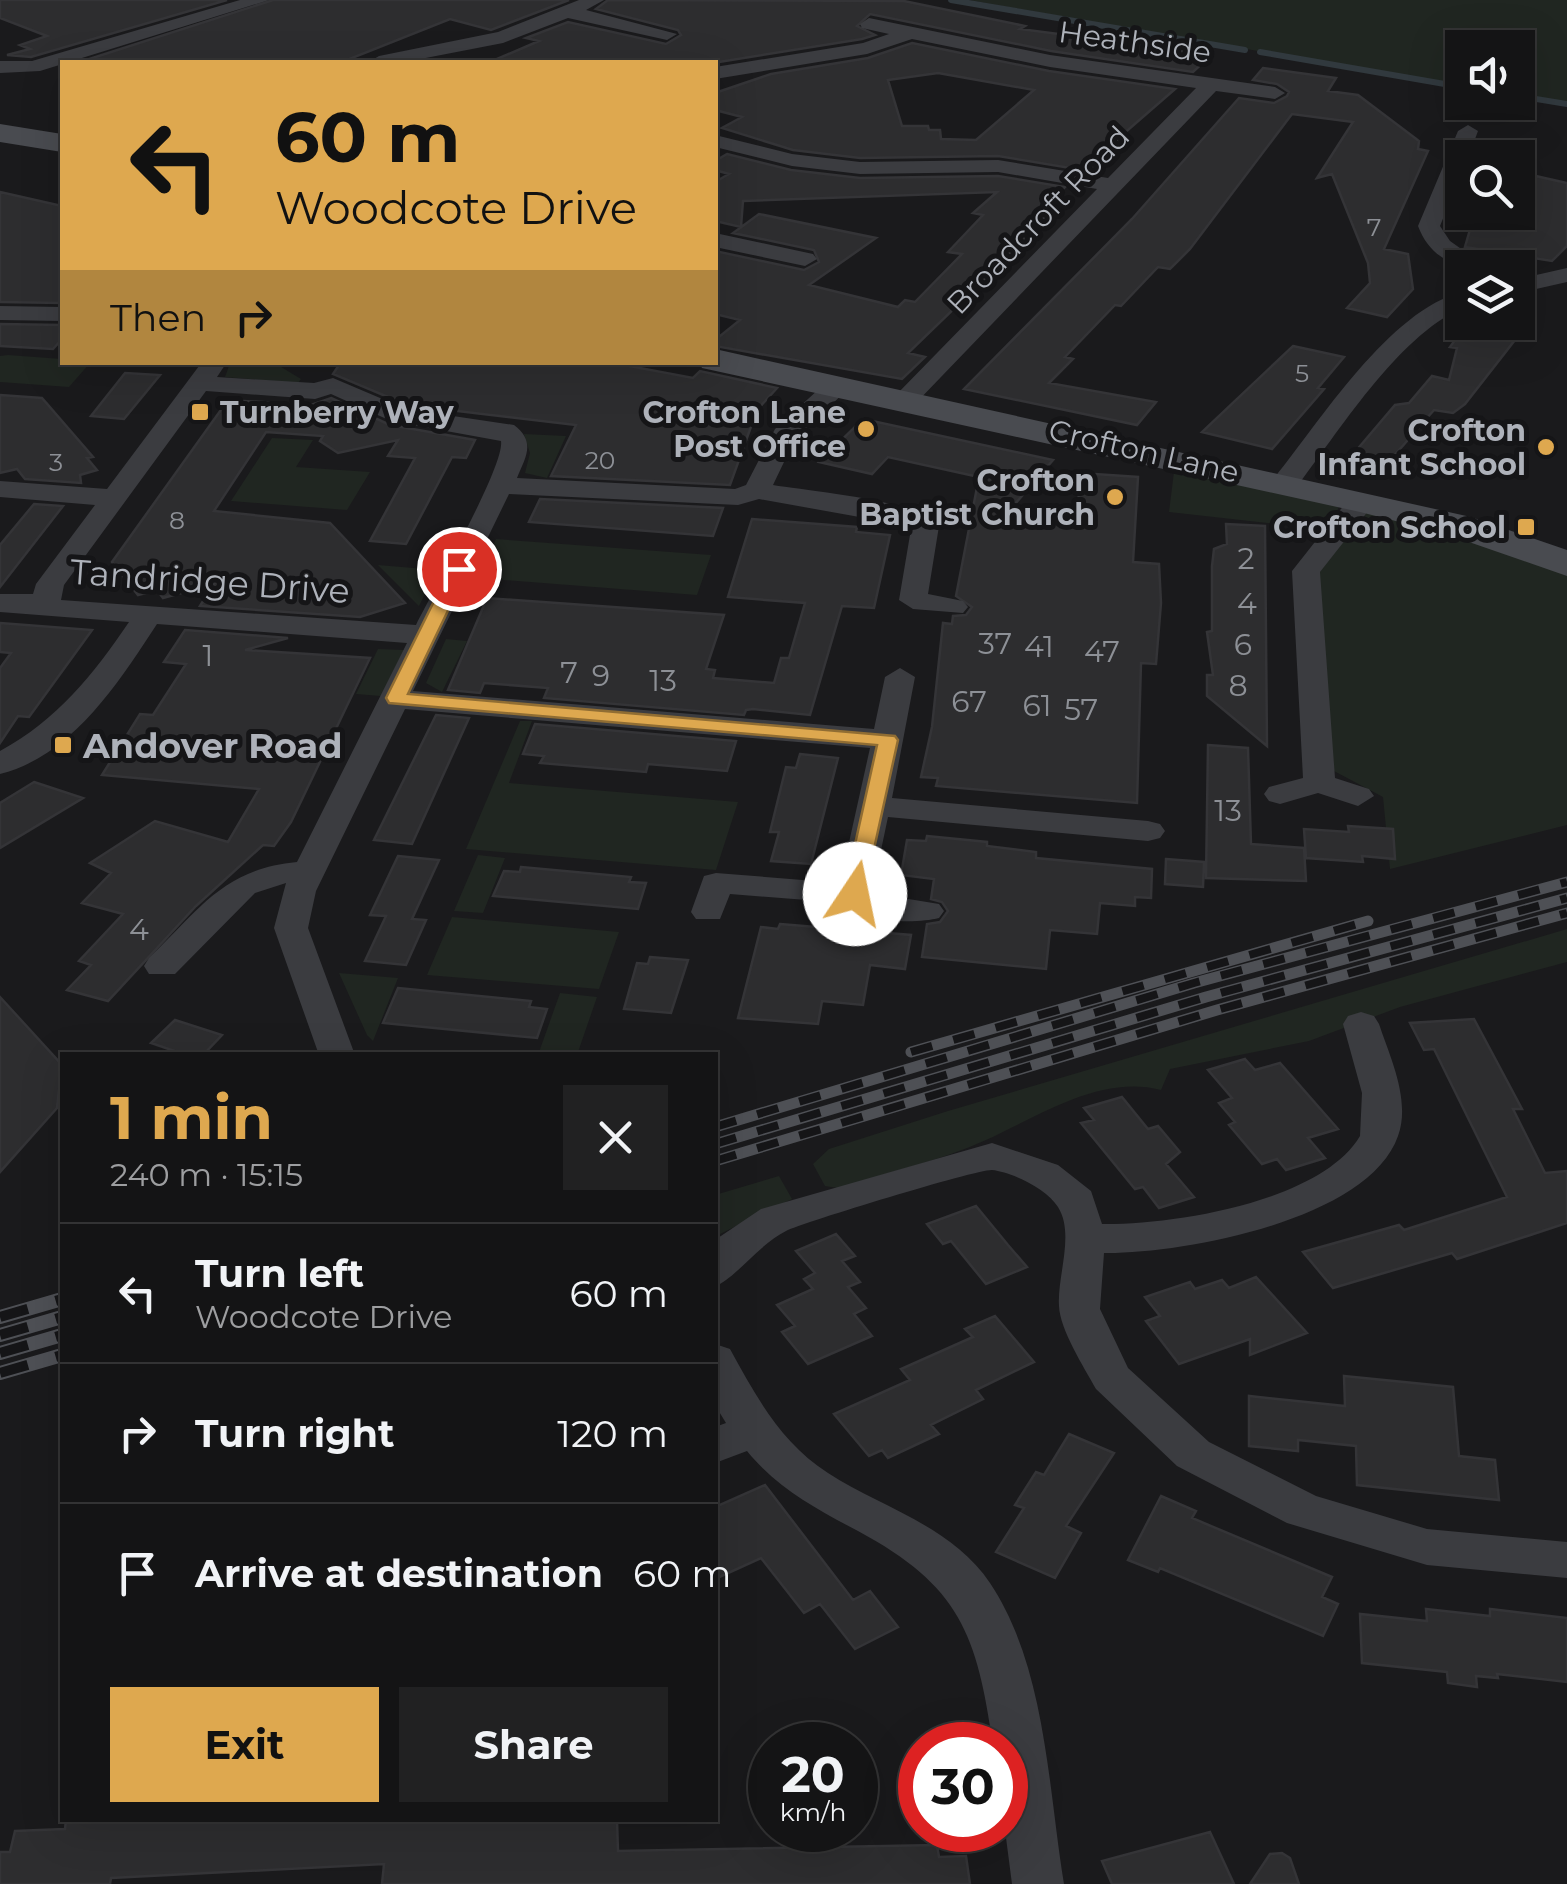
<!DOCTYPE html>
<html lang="en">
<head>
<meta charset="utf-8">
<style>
  :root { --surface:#141415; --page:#212122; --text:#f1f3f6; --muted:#9d9ea0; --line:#333334; --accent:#dea84f }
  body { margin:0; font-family:Montserrat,sans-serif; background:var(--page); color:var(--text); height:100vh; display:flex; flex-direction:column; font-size:38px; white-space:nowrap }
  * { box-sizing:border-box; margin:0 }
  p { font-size:32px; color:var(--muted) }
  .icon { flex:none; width:55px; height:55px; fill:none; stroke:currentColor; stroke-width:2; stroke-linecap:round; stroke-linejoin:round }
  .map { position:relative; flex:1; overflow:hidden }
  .drawer { position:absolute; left:60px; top:1052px; width:658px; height:770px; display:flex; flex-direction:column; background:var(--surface); border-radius:0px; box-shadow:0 10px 40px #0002,0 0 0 2px var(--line) }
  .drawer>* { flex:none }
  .guide { position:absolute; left:60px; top:60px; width:658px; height:305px; border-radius:0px; box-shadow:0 10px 40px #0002,0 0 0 2px var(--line); background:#dea84f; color:#111; overflow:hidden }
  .tools { position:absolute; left:1445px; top:30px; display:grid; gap:20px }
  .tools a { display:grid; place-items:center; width:90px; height:90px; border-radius:0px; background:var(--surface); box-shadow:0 10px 40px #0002,0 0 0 2px var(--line); font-size:50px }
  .speed { position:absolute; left:748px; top:1722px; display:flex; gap:20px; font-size:50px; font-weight:700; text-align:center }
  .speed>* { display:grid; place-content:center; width:130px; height:130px; border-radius:50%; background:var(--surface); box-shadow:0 10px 40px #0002,0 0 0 2px var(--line); line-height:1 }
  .speed small { font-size:25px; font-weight:400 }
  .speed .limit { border:15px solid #d22; background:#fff; color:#111 }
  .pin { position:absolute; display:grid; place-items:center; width:85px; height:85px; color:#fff; margin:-42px; border:5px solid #fff; border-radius:50%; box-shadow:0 2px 10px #0007 }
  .me { position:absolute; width:110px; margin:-55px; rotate:11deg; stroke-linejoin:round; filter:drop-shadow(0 0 8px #0008) }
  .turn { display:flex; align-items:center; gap:35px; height:210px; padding:0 50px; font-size:45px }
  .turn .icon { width:130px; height:130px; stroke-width:2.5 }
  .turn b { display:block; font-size:70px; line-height:85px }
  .then { display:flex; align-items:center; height:95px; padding:0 50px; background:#0003; gap:20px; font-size:38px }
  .round { display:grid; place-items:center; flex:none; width:105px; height:105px; border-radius:0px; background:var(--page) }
  .overview { display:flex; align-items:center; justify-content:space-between; height:170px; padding:0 50px }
  h1 { font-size:60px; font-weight:700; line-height:75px; color:var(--accent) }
  .action { display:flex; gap:20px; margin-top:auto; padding:20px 50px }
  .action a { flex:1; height:115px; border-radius:0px; background:var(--accent); color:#111; font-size:40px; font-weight:700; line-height:115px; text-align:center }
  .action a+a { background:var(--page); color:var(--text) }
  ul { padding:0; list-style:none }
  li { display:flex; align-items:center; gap:30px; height:140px; padding:0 50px; border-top:2px solid var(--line) }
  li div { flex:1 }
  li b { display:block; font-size:38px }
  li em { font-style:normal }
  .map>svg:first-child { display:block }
  .green { fill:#202621 }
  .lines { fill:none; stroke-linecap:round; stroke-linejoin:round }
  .stream { stroke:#31393e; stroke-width:6 }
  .building { fill:#2d2d2f; stroke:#343437; stroke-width:2.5; fill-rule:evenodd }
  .street { fill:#3b3c40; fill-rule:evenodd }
  .secondary { fill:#494b50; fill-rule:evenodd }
  .rail-far1-casing { stroke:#4e5055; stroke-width:11 }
  .rail-casing { stroke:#4e5055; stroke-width:14 }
  .rail-far1 { stroke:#151517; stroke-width:8; stroke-dasharray:22; stroke-linecap:butt }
  .rail { stroke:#151517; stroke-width:10; stroke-dasharray:29; stroke-linecap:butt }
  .route { fill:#dea84f; stroke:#906d33; stroke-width:2.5 }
  .poi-dot { fill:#dea84f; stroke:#151517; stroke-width:4 }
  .labels { text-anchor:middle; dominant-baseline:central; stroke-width:10; stroke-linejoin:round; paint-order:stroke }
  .far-number-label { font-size:25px; fill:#8d9096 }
  .far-street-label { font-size:30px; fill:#aeb2ba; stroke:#151517 }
  .far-poi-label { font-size:30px; font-weight:bold; fill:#aeb2ba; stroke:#151517; text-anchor:end }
  .number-label { font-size:30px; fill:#8d9096 }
  .street-label { font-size:35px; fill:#aeb2ba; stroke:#151517 }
  .poi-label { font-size:35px; font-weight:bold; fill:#aeb2ba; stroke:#151517; text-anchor:start }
</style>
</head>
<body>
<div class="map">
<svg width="1567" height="1884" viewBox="0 0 1567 1884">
  <rect width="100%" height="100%" fill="#1a1a1c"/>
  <path class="green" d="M969,0h598v106l-49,-7v-51h-56v39z
    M8,355l54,4v3l28,1 -21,24 -69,-5v-26z
    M273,362l28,17 -3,4 -73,-6 5,-14z
    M524,434l42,2 -19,42 -22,-5 5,-20z
    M272,438l41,2 -17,27 74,5 -23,38 -116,-9z
    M1175,464l166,37 -5,13 -14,15 -153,-17z
    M1368,507l199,63v255l-177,44 -7,-72 -49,-26 -16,-197z
    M496,539l215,16 -14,40 -219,-17z
    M378,565l59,5 -18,36z
    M446,639l21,2 -25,51 -16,-9z
    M378,649l26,1 -23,46 -25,-2z
    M520,721h12l-23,62 229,19 -22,68 -250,-21z
    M478,855l27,3 -22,55 -29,-2z
    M452,917l167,15 -20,57 -172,-14z
    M1567,929v33l-167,45 -91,34 -139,28 -9,21c-60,-16 -122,26 -175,50 -46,21 -100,33 -148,48l-13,-2 -12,-22 16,-15 119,-38z
    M339,973l59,5 -25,63 -6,-6z
    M560,993l37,4 -20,58h-39z
    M779,1176l13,23 -72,35 -5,7v-46z"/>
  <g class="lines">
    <path class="stream" d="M951,0l294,50
      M1260,52l202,35
      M1518,96l49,8"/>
  </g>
  <path class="building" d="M0,0h227l-196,57 -24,-2 23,-6 -10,-4 27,-9 -47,-18z
    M273,0h296l-78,30 -41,-11 -108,43h-262z
    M608,0l296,1 121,25 -5,3 177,23 6,2 -5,5 8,1 -13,12 -142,-21 -181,-37 -13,12 18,9 -13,4 -143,23h-229l49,-21 -13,-3 42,-16 98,22 15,-9 -3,-5 -82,-21z
    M912,43l137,28 126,18 -93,81 -84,-14 -138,2 -67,-8 -71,-22 20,-11 -27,-7v-17l56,-19 97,-16zM938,73l96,17 -58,50 -35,-1 -1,-9h-11l-1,-4h-26l-14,-46z
    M1263,68l73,10 -8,13 30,4 61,46 -1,8 10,2 -44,98 24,5 5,35 -26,28 -40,-9 23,-25 -2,-20 -36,-89 -15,4 36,-56 -61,-8 -102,135 -20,20 -12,-2 -37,39 -6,-1 -50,52 8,2 -24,24 107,19 -19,23 -173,-36 168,-170 107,-121 35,5 13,-7 2,-4 -12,-8 -24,-4z
    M727,154l64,16 69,8 138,-2 67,11 -19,19 8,2 -31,34 -115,111 17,4 -23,22 -187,-33v-6l25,-20 -25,-6v-63l89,19 15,-8 -5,-12 -81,-17 26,-19 117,24 -67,47 89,22 7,-7 10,2 47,-48 -14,-2 35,-37 -10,-2 24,-21 -254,9 -2,26 -26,-6v-39l14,-8 -14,-4v-9z
    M1518,172l49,11v63l-15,15 -87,-14 10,-35h43z
    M0,192l62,14v97l-62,-1z
    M1468,322h61l-64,82 -12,9 -19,-3 -55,63 -35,-8 51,-60 14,-2 23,-27 17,4 8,-32 -7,-1z
    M0,324l62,1v14l-9,10 -53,-3z
    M1293,346l51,11 -26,31 6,1 -52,60 -70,-17z
    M341,362h267l85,16 7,-7 77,17 -20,22 -27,75 -179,-9 25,-51 -169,-20 -74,-31z
    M125,373l35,2 -36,44 -33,-3z
    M0,395l42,3 51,59 -6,1 10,12 -17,5 1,8 -56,-4 -8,-10 -17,4z
    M331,398l59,27 85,15 -9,18 -14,-1 -46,87 -36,-3 45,-83 -27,-2 10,-16 -60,13 -18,-12 3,-5 -57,-4 -52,79 116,12 75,80 -45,14 -160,-11 14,-22 -51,14 -6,-8 -19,5 -26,-33 116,-162 83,5z
    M863,419l190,41 -51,59 74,5 5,-51 57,4 -5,85 26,2 2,39 -5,61 -15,-1 -4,140 -201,-17 2,-8 -17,-1 11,-50 11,-104 9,1 1,-8 13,-1 6,-8 -16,-11 23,-119 -91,-20 -16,17 -53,-12z
    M540,499l183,9 -10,28 -184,-14z
    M34,504l29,2 -63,81v-42z
    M752,519l105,8 -1,5 34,3 -16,73 -32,-2 -32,109 -57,-6 -7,1 -2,5 -200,-17 4,-10 -64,-5 -4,10 -32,-3 39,-92 237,17 -18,54 9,1 -2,8 61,5 7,-25h8l16,-55 -77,-6z
    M1226,524l39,2 2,220 -60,-50v-21h6l-6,-43 5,-1v-65l2,-17 13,-5z
    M0,623l92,7 -63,87 -11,-1 -18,27v-75l11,-15 -11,-1z
    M185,630l103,8 -43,12 125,8 -79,164 -17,24 -11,-1 -67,61 -88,95 -41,-11 24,-25 -12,-4 44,-47 -41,-11 29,-30 -21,-10 65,-42 73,21 31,-53 -157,-14 38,-61 13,1 33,-51 -22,-2z
    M436,715l33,3 -57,126 -38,-4z
    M535,724l201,17 -9,30 -79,-7 -2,8 -106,-9 4,-7 -21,-2z
    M1208,745l40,3 3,96 53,4 2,33 -100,-3z
    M800,754l38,4 -27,106 -40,-3 8,-29h-9l16,-65 10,1z
    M34,782l49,16 -83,50v-45z
    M1348,826l45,3 2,30 -33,-3 1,6 -57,-4 -2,-29 45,3z
    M927,836l60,6v4l49,6v6l116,11 -1,29 -16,-1v9l-35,-3 -3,31 -47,-4 -4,39 -124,-12 5,-33 13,-2 8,-11 -6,-9 -11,-3 3,-20 -33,-4 6,-35 19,1z
    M398,856l41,4 -27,59 14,1 -20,45 -41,-4 21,-45 -16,-1z
    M1166,859l38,3 -1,25 -38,-3z
    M521,867l110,10 -2,5 17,1 -8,26 -145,-13 11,-25 16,1z
    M780,924l131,11 -6,34 -35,-4 -7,40 -41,-4 -4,23 -80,-6 23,-91 17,2z
    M650,957l38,3 -17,53 -47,-4 13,-46 11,1z
    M398,988l133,13 -2,6 18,2 -10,29 -154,-15z
    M0,997l62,68 -5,43 -57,64z
    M1474,1019l48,90h-9l32,64 22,-2v52l-110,36 -5,-6 -119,35 -30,-36 96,-27 5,5 103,-33 -73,-148 -10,1 -14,-27z
    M175,1020l47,15 -19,20h-17l-35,-12z
    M1245,1059l10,11 25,-7 58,66 -30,9 17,20 -39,12 -9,-11 -15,5 -33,-39 6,-3 -16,-19 13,-5 -24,-28z
    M1122,1097l26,32 10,-3 22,26 -14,12 28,33 -35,11 -16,-21 -8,2 -54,-66 13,-3 -10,-12z
    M976,1206l32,39 19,22 -41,17 -35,-43 -8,3 -16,-20z
    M836,1234l19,22 -13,5 18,21 -12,5 18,21 -12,6 18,22 -64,28 -26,-32 13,-6 -18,-21 36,-16 -9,-10 11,-6 -19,-22z
    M1256,1277l51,56 -57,22v-16l-71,25 -33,-43 14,-5 -15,-19 45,-15 5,7 27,-9 7,8z
    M995,1316l39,46 -58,28 7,9 -52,26 8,9 -51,24 -6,-8 -13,6 -35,-42 76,-34 -9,-11 72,-32 -8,-8z
    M1344,1376l109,11 6,69 36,4 4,40 -142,-15 -1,-39 -58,-6v11l-49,-5v-50l96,10z
    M1069,1434l45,19 -48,73 15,7 -26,45 -59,-26 28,-44 -9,-3 21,-33 8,3z
    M765,1485l88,115 17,-9 28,36 -43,22 -35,-45 -16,9 -43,-55 -46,21v-72z
    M1161,1496l35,15 -4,7 140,59 -10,20 16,7 -15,32 -163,-68 -2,4 -30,-12z
    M1426,1609l64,7v-7l77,9v64l-70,-8 1,4 -22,-2 1,11 -29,-4 -1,-11 -85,-9 -2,-49 67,7z
    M66,1820h551l1,31 319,-6 2,12 27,-1 4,28h-588l2,-20 -273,14 -1,6h-110v-32h10l5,-21 50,-2z
    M1210,1832l24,52h-122l-10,-23z
    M1282,1853l8,5 9,26h-49l20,-30z"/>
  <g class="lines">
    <path class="street" d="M240,0h29l-229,71 -40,2v-12h32z
      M579,0h25l-18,10 91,24 -10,6 -99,-22 -65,25 -98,19h-36l10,-6 119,-24z
      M869,18l181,37 225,32 10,6 -10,6 -59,-8 -301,313 -9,3 -13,-8 4,-5 200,-205 -99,-17 -138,2 -68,-8 -77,-19v-12l77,19 68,8 138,-2 110,18 88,-90 -146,-21 -138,-28 -45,15 -152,25v-12l148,-24 26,-9 -27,-6 -2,-4z
      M1468,125l10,6 -10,27h-6v13l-22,55 10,15 38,27c-31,0 -57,-8 -70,-42l40,-95z
      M715,233l98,21 4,5 -12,7 -90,-19z
      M1567,268v14l-49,11v-14z
      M1462,292v16c-66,30 -123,124 -167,181h-20l-3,-6 3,-6c45,-56 115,-167 187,-185z
      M0,306l62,1v14l-62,-1z
      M202,362h25l-10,15 97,6 19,-5 73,31 108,16c22,17 12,31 3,53l218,11 11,-4 29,-56 55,-50h18l4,5 -4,5 -53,50 -22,46c35,6 146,15 166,41l-11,68 35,7 5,6 -5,6 -50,-4 -14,-9 12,-71 -7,-4 -145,-26 -21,6 -229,-11 -96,197 461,38 11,-52 15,-9 15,9 -23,121 256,23 12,3 5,7 -5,7 -12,3 -260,-24 -16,76 67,11 5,7 -5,7c-23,6 -79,5 -94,-15l-115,-9 -10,25h-24l-5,-7 13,-36 12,-3 124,10 30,-135 -465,-39 -89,182 -8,37 47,127h-36l-45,-127 12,-45 -31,10 -80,81h-26l-5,-8 5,-8c50,-48 74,-89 148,-96l110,-219 -250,-19c-38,58 -85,132 -157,150v-23c57,-31 93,-76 129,-129l-129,-10v-18h33l3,-10 59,-79 -95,-8v-16l107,8zM206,391l109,8 16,-5 60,27 110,20c4,25 -70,153 -85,184l-355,-25 3,-15z
      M1362,493l14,8 -56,71 15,206 34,11 5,7 -16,10 -40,-13 -38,11 -11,-3 -5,-7 5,-7 34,-9 -11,-207 60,-76z
      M1361,1012l13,4 5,8c11,33 32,76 19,112 -29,84 -216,118 -294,117l-4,56 28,59 81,74 107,54 111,33 140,13v36l-140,-13 -140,-42 -110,-57 -81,-77c-12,-22 -36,-59 -37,-83 -2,-30 16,-72 -1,-99 -11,-18 -46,-35 -66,-37 -14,-1 -188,52 -206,61 -28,14 -52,49 -71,55v-46l46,-31 231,-66 66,22 33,26 11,33c70,1 219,-22 258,-88l2,-43 -19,-69 5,-8z
      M715,1344l15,5c26,47 50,93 98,124 54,35 124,53 162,110 56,84 58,204 74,301h-52l-7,-54v-85h-12c-16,-111 -33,-159 -135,-214 -42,-22 -81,-43 -111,-80l-32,12v-36l11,-4 -11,-18z"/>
    <path class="secondary" d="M0,124l62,10v18l-62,-10z
      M715,349l756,168 96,33v26l-124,-43 -83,-21 -658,-144 -3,-6h16z"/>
    <g class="rail-far1-casing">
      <path id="rail-far1" d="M911,1052l457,-131
        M715,1127l479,-144 373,-101
        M715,1144l491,-147 361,-99
        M715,1161l502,-151 350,-97"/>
    </g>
    <g class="rail-casing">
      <path id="rail" d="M0,1317l62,-18
        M0,1335l62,-18
        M0,1353l62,-18
        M0,1373l62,-18"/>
    </g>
    <use href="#rail-far1" class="rail-far1"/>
    <use href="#rail" class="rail"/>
  </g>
  <path class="route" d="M452,565l16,4 -60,125 487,42 3,4 -35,159 -8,2 -11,-7 33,-149 -488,-42 -3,-5z"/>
  <g class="poi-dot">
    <rect x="190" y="402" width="20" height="20" rx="5"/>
    <circle cx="866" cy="429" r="10"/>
    <circle cx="1546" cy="447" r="10"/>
    <circle cx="1115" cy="497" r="10"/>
    <rect x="1516" y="517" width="20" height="20" rx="5"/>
    <rect x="53" y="735" width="20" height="20" rx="5"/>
  </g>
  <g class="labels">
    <g class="far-number-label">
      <text x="1374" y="227">7</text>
      <text x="1302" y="373">5</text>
      <text x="600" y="460">20</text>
      <text x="56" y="462">3</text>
      <text x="177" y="520">8</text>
    </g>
    <g class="far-street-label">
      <text transform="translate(1135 42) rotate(8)">Heathside</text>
      <text transform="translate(1038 220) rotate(-46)">Broadcroft Road</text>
      <text transform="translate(1144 451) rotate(13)">Crofton Lane</text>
    </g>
    <g class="far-poi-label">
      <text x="220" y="412" text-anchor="start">Turnberry Way</text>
      <text x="846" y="412">Crofton Lane<tspan x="846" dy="34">Post Office</tspan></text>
      <text x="1526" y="430">Crofton<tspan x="1526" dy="34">Infant School</tspan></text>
      <text x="1095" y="480">Crofton<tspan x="1095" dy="34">Baptist Church</tspan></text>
      <text x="1506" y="527">Crofton School</text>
    </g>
    <g class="number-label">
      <text x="1246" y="558">2</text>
      <text x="1247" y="603">4</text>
      <text x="995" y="643">37</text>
      <text x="1243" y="644">6</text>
      <text x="1039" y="646">41</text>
      <text x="1102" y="651">47</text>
      <text x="208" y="655">1</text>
      <text x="569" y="672">7</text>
      <text x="601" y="675">9</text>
      <text x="663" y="680">13</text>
      <text x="1238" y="685">8</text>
      <text x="969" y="701">67</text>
      <text x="1037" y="705">61</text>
      <text x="1081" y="709">57</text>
      <text x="1228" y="810">13</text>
      <text x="139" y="929">4</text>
    </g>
    <g class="street-label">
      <text transform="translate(210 581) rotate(4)">Tandridge Drive</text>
    </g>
    <g class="poi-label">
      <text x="83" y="745">Andover Road</text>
    </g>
  </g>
</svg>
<div class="tools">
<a><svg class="icon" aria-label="sound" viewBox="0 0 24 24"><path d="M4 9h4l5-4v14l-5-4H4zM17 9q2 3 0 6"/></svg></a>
<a><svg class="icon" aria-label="search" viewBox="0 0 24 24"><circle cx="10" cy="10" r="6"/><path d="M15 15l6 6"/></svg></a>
<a><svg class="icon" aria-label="layers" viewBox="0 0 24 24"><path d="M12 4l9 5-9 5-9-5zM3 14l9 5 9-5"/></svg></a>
</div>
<div class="speed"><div>20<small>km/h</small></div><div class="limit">30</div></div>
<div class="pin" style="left:459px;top:569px;background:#d93025"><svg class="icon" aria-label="arrive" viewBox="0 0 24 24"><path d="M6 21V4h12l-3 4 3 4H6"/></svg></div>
<svg class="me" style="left:855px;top:894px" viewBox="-20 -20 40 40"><circle r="19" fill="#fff"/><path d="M0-13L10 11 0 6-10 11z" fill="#dea84f"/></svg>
<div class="guide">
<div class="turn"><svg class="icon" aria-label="left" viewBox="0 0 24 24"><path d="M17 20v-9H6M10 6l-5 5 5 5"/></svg><div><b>60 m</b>Woodcote Drive</div></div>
<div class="then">Then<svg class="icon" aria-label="right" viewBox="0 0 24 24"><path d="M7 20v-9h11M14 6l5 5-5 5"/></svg></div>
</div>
<section class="drawer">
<div class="overview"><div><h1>1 min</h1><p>240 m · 15:15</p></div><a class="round"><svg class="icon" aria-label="close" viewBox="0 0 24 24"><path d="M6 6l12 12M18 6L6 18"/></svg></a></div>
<ul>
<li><svg class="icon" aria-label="left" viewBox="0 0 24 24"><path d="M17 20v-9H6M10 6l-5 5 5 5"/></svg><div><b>Turn left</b><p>Woodcote Drive</p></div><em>60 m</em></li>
<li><svg class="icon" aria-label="right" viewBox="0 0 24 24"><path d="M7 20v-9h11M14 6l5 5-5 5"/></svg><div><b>Turn right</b></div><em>120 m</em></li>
<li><svg class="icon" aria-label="arrive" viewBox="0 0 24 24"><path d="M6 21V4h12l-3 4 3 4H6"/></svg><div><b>Arrive at destination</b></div><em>60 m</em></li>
</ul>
<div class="action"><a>Exit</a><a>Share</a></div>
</section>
</div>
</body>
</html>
